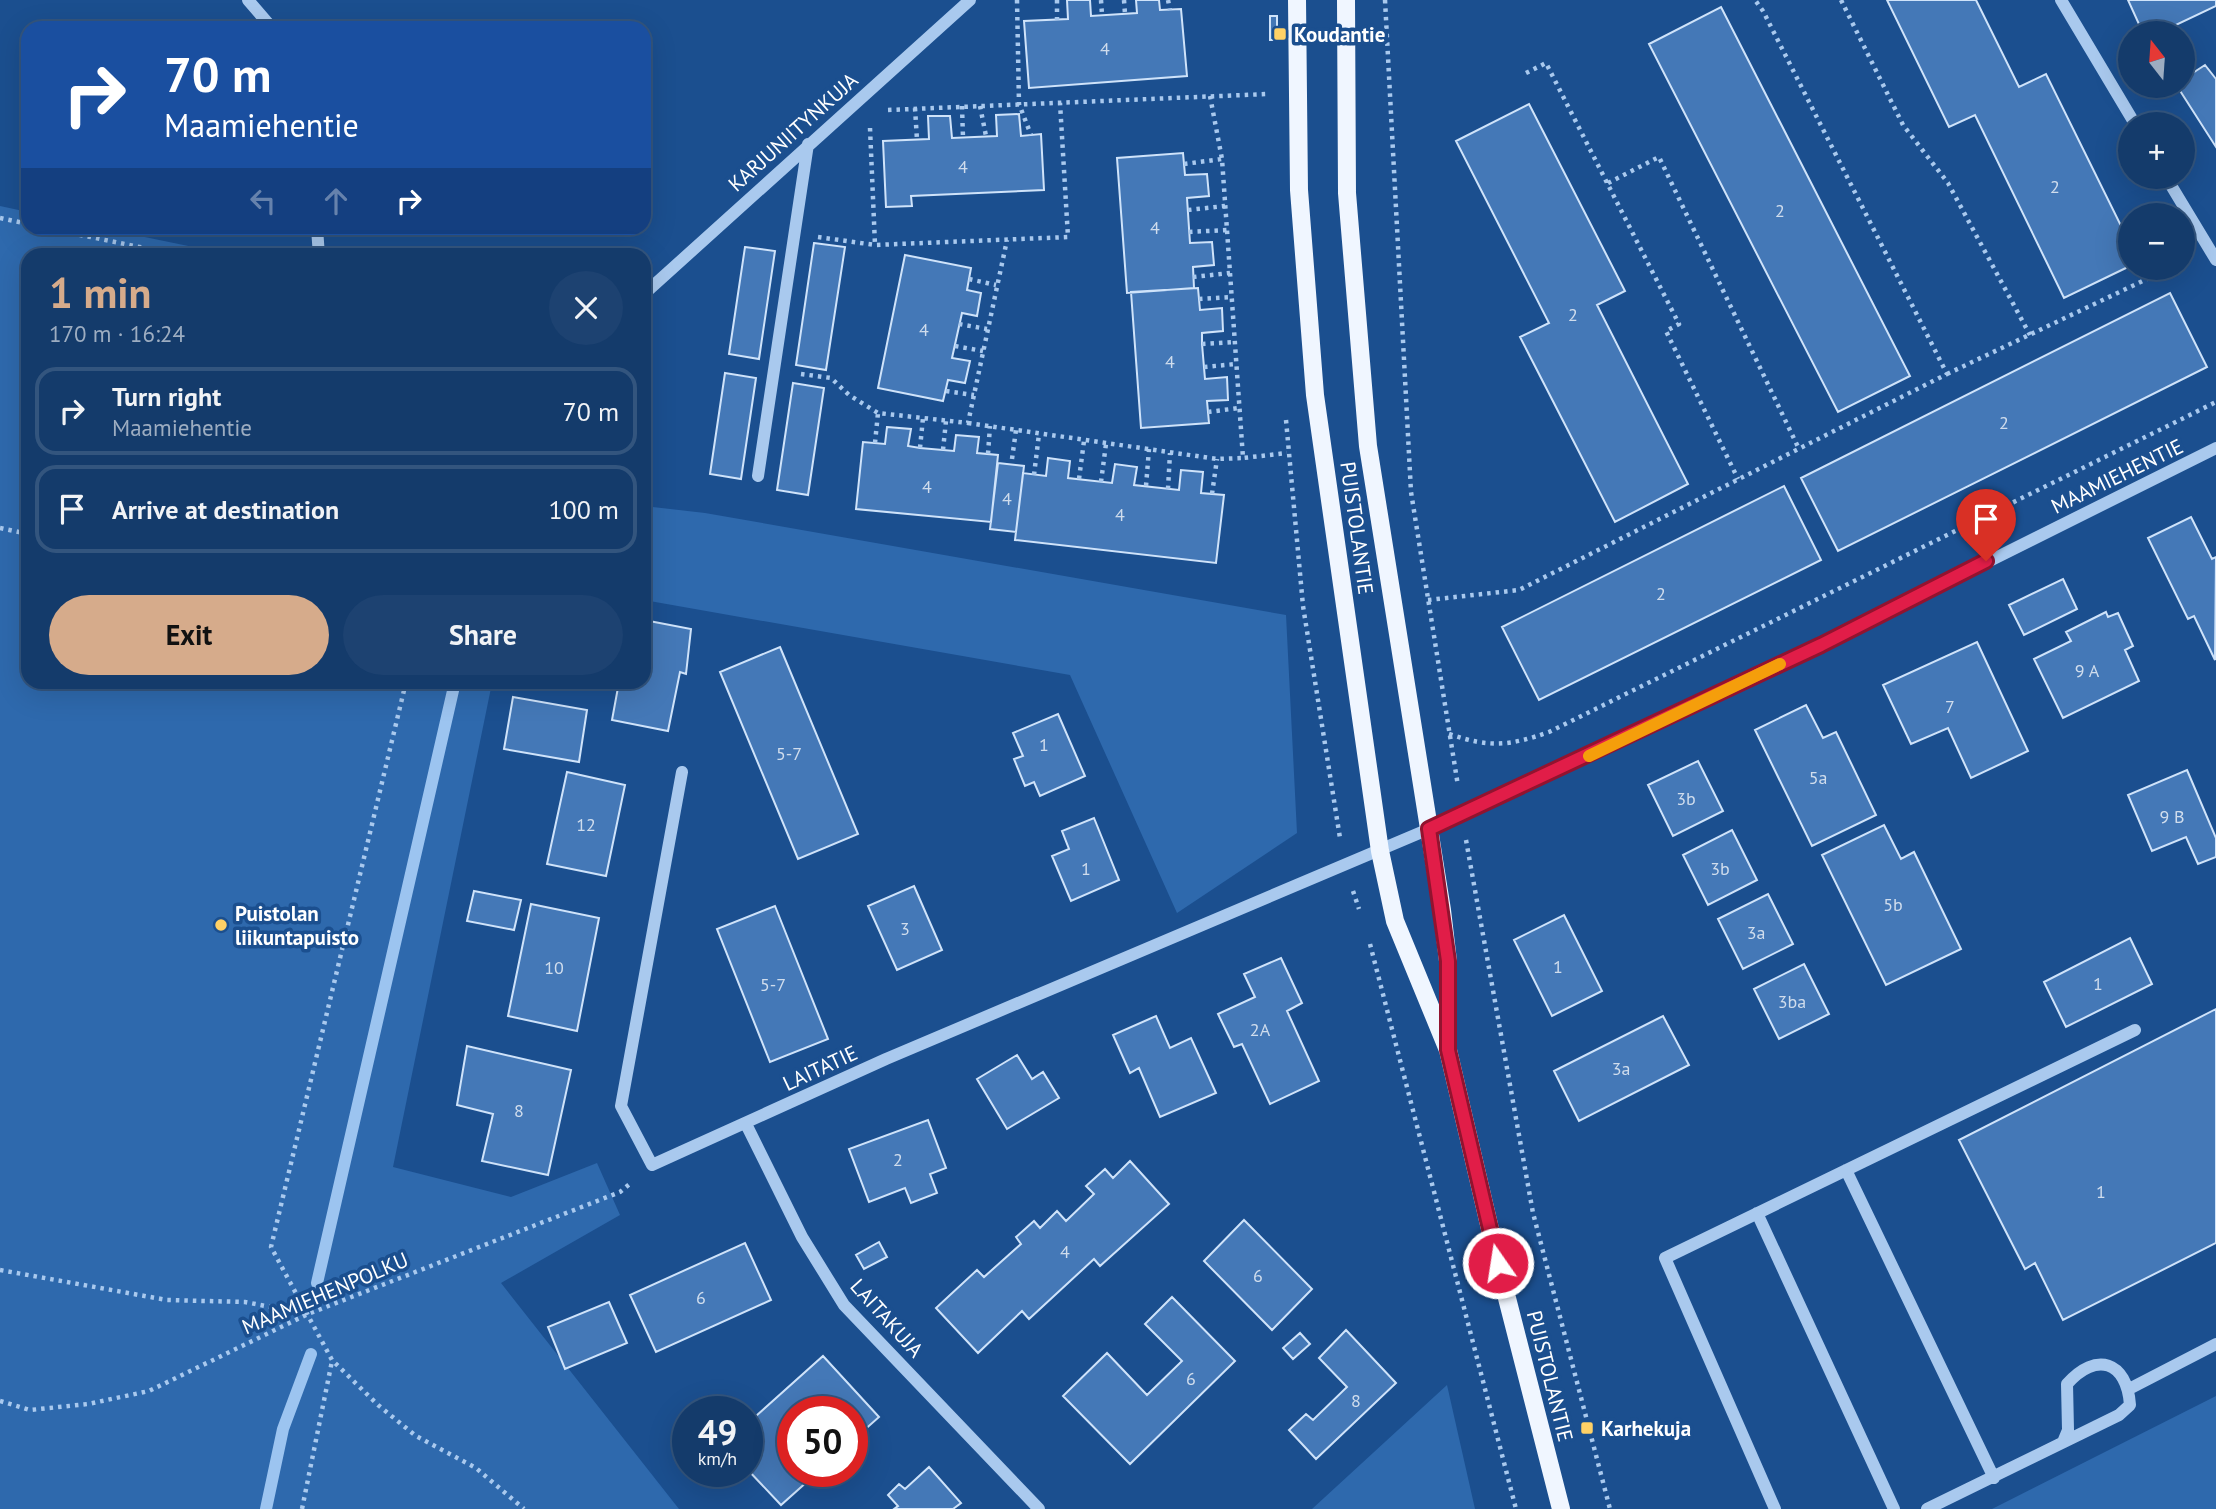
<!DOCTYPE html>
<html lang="en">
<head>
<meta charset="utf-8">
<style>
  :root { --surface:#143b6b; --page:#1d4271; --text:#f1f3f6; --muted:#9dadc1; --line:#33557e; --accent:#d6ab8b }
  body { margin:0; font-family:"PT Sans",sans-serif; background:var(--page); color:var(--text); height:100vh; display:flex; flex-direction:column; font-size:26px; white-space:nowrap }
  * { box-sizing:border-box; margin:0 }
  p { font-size:23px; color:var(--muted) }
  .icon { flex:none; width:38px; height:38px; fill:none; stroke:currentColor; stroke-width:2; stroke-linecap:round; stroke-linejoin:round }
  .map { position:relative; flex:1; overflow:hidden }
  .details { position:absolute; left:21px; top:248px; width:630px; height:441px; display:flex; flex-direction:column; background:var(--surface); border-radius:21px; box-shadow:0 7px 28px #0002,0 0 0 2px var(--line) }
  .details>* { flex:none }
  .banner { position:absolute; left:21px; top:21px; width:630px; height:214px; border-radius:21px; box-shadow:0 7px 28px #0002,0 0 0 2px var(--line); background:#1a4fa0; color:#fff; overflow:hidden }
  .needle { width:46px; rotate:343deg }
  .buttons { position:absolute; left:2118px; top:21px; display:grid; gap:14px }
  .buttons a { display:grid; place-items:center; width:77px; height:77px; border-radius:50%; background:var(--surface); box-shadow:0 7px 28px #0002,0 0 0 2px var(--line); font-size:35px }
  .speed { position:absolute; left:672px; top:1396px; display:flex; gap:14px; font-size:35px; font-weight:700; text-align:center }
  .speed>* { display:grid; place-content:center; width:91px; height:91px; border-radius:50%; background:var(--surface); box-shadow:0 7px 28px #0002,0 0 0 2px var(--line); line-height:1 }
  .speed small { font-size:18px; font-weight:400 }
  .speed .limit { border:10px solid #d22; background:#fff; color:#111 }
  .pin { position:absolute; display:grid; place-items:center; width:60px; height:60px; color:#fff; margin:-72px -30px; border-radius:50% 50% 50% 0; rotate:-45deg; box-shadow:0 0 7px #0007 }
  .pin .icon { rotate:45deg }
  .me { position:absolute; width:77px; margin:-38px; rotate:347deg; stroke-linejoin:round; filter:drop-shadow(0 0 5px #0008) }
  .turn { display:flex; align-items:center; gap:24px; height:147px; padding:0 28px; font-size:32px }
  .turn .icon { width:91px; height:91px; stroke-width:2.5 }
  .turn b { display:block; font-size:49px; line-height:60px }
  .lanes { display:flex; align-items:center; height:66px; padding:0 28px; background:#0003; justify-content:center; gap:35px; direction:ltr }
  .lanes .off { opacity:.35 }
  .round { display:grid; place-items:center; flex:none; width:74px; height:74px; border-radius:37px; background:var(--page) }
  .head { display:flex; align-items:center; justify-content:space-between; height:119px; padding:0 28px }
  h1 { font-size:42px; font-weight:700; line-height:52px; color:var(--accent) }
  .button { display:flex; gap:14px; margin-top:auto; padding:14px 28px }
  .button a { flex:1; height:80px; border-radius:42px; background:var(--accent); color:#111; font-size:28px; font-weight:700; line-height:80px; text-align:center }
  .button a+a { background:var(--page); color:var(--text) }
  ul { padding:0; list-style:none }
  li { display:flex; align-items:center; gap:21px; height:88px; margin:0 14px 10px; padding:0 14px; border:4px solid var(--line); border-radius:21px }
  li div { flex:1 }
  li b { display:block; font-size:26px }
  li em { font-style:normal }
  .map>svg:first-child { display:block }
  .green { fill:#2e69ad }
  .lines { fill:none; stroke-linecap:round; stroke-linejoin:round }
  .stream { stroke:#9cc4f0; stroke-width:12 }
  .building { fill:#4478b7; stroke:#cfe3fa; stroke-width:2 }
  .path { stroke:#a9c9ee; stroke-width:4.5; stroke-dasharray:3.5 5; stroke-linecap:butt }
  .minor { stroke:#a9c9ee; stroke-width:12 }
  .major { stroke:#f0f6ff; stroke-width:18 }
  .route-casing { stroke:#92132f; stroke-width:18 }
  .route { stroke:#e11d48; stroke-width:12 }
  .slow { stroke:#f59e0b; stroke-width:12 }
  .poi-dot { fill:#ffd166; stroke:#1b4f8f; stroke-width:2.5 }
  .labels { text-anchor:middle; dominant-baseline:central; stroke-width:7; stroke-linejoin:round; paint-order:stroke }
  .number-label { font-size:18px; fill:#d0dded }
  .poi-label { font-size:21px; font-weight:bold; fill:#fff; stroke:#1b4f8f; text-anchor:start }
  .street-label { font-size:21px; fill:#fff; stroke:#1b4f8f }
</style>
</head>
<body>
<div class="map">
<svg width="2216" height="1509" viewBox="0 0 2216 1509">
  <rect width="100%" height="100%" fill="#1b4f8f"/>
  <path class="green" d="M0,206l28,6v16h73l131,27 -204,1v426l464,1 -99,484 118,30 86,-34 23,52 -119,68 178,226h-679z
    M644,506l61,7 581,102 11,218 -120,80 -107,-238 -426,-75z
    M1447,1385l28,124h-163z
    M2216,1396v113h-224z"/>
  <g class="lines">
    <path class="stream" d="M317,1283l138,-601
      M266,1509l17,-80 28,-75"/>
  </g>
  <path class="building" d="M1067,0h23l1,16 46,-3 -1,-13h23l1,10 21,-1 6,67 -158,12 -5,-67 44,-2z
    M1887,0h89l43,87 27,-13 84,170v22l-66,32 -89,-183 -26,12z
    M2128,0h88v6l-57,27h-16z
    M1721,7l189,369 -72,36 -189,-368z
    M1270,16h7v24h-7z
    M2205,65l11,14v68l-39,-61h5v-6z
    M1529,104l96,187 -28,14 91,179 -73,38 -95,-185 29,-14 -93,-182z
    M1019,114l2,22 20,-2 3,56 -133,6 1,10 -26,1 -3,-66 46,-2 -1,-23h22l2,22 45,-2 -1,-21z
    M1183,153l2,22 22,-1 2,22 -22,2 3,45 22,-1 2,23 -21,2 1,21 -67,5 -10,-135z
    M814,243l31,4 -19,123 -30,-5z
    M745,247l30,4 -16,108 -30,-5z
    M905,255l66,13 -4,22 14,3 -4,23 -15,-3 -10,45 18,3 -5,22 -17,-3 -5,21 -65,-13z
    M1198,288l2,22 22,-2 1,23 -21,2v11l3,35 22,-2 1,23 -21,1 2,22 -68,5 -10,-136z
    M2170,293l37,74 -369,184 -37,-73z
    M725,373l31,5 -15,101 -31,-5z
    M793,383l31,5 -16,107 -31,-5z
    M887,427l24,2 -3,17 12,2 34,3 2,-16 23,2 -2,16 21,2 -7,67 -135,-13 7,-67 22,2z
    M1048,458l22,3 -2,17 44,5 3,-19 22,3 -3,18 45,5 2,-20 22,2 -2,21 23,2 -8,68 -201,-23 8,-67 23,3z
    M998,463l26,3 -8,66 -26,-3z
    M1784,486l37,74 -282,140 -37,-73z
    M2191,517l21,42 4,-2 -1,103 -21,-44 -6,3 -40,-81z
    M2063,579l14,30 -53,26 -15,-30z
    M2106,612l2,5 10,-4 15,33 -8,4 14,31 -76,37 -29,-59 37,-18 -5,-9z
    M644,620l47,9 -5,45 -6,-2 -12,59 -56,-11 7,-38h25z
    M1977,642l51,109 -57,27 -23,-50 -37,16 -28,-59z
    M780,647l78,187 -60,25 -78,-187z
    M513,697l74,13 -8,52 -75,-13z
    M1806,705l17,33 13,-6 40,83 -64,31 -57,-116z
    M1058,714l27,62 -45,20 -6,-14 -9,4 -11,-27 9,-3 -10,-23z
    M1698,761l25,50 -50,25 -25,-51z
    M2187,770l29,68v19l-18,7 -12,-27 -34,14 -24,-56z
    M567,772l58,13 -19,91 -59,-12z
    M1094,818l25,62 -48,21 -19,-45 17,-7 -7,-18z
    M1884,825l17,34 13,-7 47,97 -75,36 -64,-130z
    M1732,830l25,50 -49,25 -25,-50z
    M914,886l28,64 -45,20 -29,-64z
    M474,891l47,9 -7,30 -47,-9z
    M1768,894l25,50 -50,25 -25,-50z
    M531,904l68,14 -22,113 -69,-15z
    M775,906l53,133 -58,23 -53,-133z
    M1564,915l38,76 -50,25 -38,-76z
    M2130,938l22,46 -86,43 -22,-45z
    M1281,958l21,45 -15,8 32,70 -49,23 -28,-60 -8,3 -16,-33 37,-17 -11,-23z
    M1804,964l25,50 -50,25 -25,-50z
    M2216,1009v234l-153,77 -28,-57 -10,6 -66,-129z
    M1156,1016l14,32 21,-10 25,55 -56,24 -21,-49 -9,5 -17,-38z
    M1663,1016l26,49 -110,56 -25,-50z
    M467,1046l104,24 -23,105 -66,-14 11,-47 -36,-9z
    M1017,1055l15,24 11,-7 16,26 -52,31 -30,-50z
    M928,1120l18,48 -16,6 7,19 -26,10 -6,-15 -36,14 -20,-53z
    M1130,1161l39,43 -69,62 -6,-7 -65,60 -7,-8 -44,42 -42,-45 41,-38 7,7 37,-33 -5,-7 18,-16 6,7 17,-17 9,10 28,-27 -8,-8 19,-17 8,9z
    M1244,1220l68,69 -40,41 -68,-69z
    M879,1242l8,15 -23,12 -8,-14z
    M745,1243l26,57 -115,52 -26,-57z
    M1172,1297l63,64 -105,103 -67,-68 44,-43 40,42 35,-34 -37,-37z
    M609,1302l18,41 -62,26 -17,-42z
    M1346,1330l50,53 -80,76 -27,-29 17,-16 7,6 34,-33 -28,-29z
    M1300,1333l10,11 -17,15 -10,-11z
    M823,1356l56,61 -27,24v-29h-59v60h25l-37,33 -34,-36v-45z
    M929,1467l32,36 -8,6h-59l4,-3 -10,-11 11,-11 6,5z"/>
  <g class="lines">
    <path class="path" d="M1017,0l2,104 12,31
      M1057,0v20
      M1101,0l1,15
      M1124,0l1,14
      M1168,0l2,10
      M1385,0l26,492 47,294
      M1841,0l62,125 45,58 82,152
      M1526,73l20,-10 133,261 -13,7 72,148
      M1210,96l12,63 21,299 44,-5
      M962,106l1,32
      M980,106l6,30
      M915,108l2,32
      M888,110l380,-16
      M870,128l5,117
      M1184,164l38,-5
      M1608,183l51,-26 140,292
      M1188,210l37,-4
      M0,218l28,6
      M46,228l138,28
      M1189,232l38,-2
      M818,237l57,8 193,-8 -8,-134
      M1193,277l37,-4
      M969,279l27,6
      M1199,299l33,-2
      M959,324l28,5
      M1202,344l33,-2
      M955,346l28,5
      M1204,367l32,-3
      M801,374l30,4 18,17 29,18 90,10 39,-183
      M1947,374l223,-106
      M946,391l28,4
      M1208,412l31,-4
      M1286,420l17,186 37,232
      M968,423l249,36 26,-1
      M875,443l3,-30
      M920,448l3,-30
      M943,450l3,-29
      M988,454l2,-28
      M1012,459l4,-29
      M1034,475l5,-41
      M1079,479l5,-38
      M1101,482l5,-38
      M1146,486l3,-37
      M1168,489l2,-36
      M1212,494l5,-35
      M0,528l28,6
      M1428,600l91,-10 428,-216 -184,-363 -8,-11
      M406,682l-135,565 61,113 46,45 38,31 60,32 48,41
      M1449,734c41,14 60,12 100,-2l667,-330
      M1466,840l67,373 77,296
      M1353,891l6,18
      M1370,944l146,565
      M0,1270l167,30 78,2 62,12
      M0,1401l30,9 58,-6 61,-13 159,-77 312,-122 12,-10
      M302,1509l30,-148"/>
    <path class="minor" d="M248,0l24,28
      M2061,0l74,124
      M2166,177l50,83
      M317,228l2,28
      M644,294l326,-294
      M758,476l50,-332
      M682,772l-61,334 31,59 234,-106 543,-230 392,-184 395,-197
      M746,1124l56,113 42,68 195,204
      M1846,1170l148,308
      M1757,1213l137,296
      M2129,1389l87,-45
      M1775,1509l-110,-251 470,-228
      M1927,1509l192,-94 11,-10c-3,-44 -34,-54 -63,-21l1,46 -5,12"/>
    <path class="major" d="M1297,0l2,190 16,205 65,456 15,70 53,129 50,213 63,246
      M1346,0l1,193 21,253 74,464 6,51v82"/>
  </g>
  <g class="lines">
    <g class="route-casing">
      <path id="route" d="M1498,1263l-50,-213v-89l-19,-132 392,-184 165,-84"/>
    </g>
    <use href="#route" class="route"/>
    <path class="slow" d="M1589,756l191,-92"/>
  </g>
  <g class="poi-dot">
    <rect x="1273" y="27" width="14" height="14" rx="3.5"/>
    <circle cx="221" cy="925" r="7"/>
    <rect x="1580" y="1421" width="14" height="14" rx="3.5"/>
  </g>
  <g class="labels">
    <g class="number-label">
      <text x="1105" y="48">4</text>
      <text x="963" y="166">4</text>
      <text x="2055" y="186">2</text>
      <text x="1780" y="210">2</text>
      <text x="1155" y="227">4</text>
      <text x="1573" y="314">2</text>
      <text x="924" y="329">4</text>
      <text x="1170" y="361">4</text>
      <text x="2004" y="422">2</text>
      <text x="927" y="486">4</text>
      <text x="1007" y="498">4</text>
      <text x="1120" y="514">4</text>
      <text x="1661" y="593">2</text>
      <text x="2087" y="670">9 A</text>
      <text x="1950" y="706">7</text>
      <text x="1044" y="744">1</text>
      <text x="789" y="753">5-7</text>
      <text x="1818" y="777">5a</text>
      <text x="1686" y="798">3b</text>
      <text x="2172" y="816">9 B</text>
      <text x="586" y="824">12</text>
      <text x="1086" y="868">1</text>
      <text x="1720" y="868">3b</text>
      <text x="1893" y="904">5b</text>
      <text x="905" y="928">3</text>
      <text x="1756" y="932">3a</text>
      <text x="1558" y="966">1</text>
      <text x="554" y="967">10</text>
      <text x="2098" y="983">1</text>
      <text x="773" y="984">5-7</text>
      <text x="1792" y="1001">3ba</text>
      <text x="1260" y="1029">2A</text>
      <text x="1621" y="1068">3a</text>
      <text x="519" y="1110">8</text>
      <text x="898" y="1159">2</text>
      <text x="2101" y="1191">1</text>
      <text x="1065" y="1251">4</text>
      <text x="1258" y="1275">6</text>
      <text x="701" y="1297">6</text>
      <text x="1191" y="1378">6</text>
      <text x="1356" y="1400">8</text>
    </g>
    <g class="poi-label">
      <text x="1294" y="34">Koudantie</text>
      <text x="235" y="913">Puistolan<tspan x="235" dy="24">liikuntapuisto</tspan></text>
      <text x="1601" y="1428">Karhekuja</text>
    </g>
    <g class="street-label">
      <text transform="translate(793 132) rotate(-42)">KARJUNIITYNKUJA</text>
      <text transform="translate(2117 476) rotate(-26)">MAAMIEHENTIE</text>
      <text transform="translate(1357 528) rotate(82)">PUISTOLANTIE</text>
      <text transform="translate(820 1068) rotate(-25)">LAITATIE</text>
      <text transform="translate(325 1293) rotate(-23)">MAAMIEHENPOLKU</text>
      <text transform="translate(887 1318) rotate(48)">LAITAKUJA</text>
      <text transform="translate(1550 1376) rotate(76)">PUISTOLANTIE</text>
    </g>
  </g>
</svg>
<div class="buttons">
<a><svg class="needle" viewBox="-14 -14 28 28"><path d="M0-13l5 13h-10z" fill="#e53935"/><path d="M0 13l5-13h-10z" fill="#9dadc1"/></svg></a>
<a>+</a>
<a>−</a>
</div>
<div class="speed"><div>49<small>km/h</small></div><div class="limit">50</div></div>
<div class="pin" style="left:1986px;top:561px;background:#d93025"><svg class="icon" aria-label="arrive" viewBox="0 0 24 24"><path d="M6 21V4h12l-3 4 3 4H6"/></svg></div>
<svg class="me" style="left:1498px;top:1263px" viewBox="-20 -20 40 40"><circle r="17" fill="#e11d48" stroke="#fff" stroke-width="3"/><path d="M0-11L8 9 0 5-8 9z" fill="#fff"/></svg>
<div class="banner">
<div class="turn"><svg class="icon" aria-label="right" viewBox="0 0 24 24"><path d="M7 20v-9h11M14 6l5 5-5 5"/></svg><div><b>70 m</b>Maamiehentie</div></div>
<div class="lanes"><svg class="icon off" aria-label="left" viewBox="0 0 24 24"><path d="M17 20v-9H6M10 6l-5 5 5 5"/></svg><svg class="icon off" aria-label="ahead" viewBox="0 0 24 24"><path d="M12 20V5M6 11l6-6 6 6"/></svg><svg class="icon" aria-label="right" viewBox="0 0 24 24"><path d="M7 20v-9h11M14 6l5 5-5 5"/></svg></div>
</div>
<section class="details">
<div class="head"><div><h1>1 min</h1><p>170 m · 16:24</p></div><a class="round"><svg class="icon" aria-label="close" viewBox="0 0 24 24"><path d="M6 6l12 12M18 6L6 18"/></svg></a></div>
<ul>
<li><svg class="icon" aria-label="right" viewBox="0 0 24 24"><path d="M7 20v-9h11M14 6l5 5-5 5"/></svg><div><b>Turn right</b><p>Maamiehentie</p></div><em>70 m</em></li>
<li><svg class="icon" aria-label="arrive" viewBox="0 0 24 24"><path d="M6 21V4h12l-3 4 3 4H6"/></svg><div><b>Arrive at destination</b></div><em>100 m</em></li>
</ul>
<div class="button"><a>Exit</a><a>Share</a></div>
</section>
</div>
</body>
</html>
